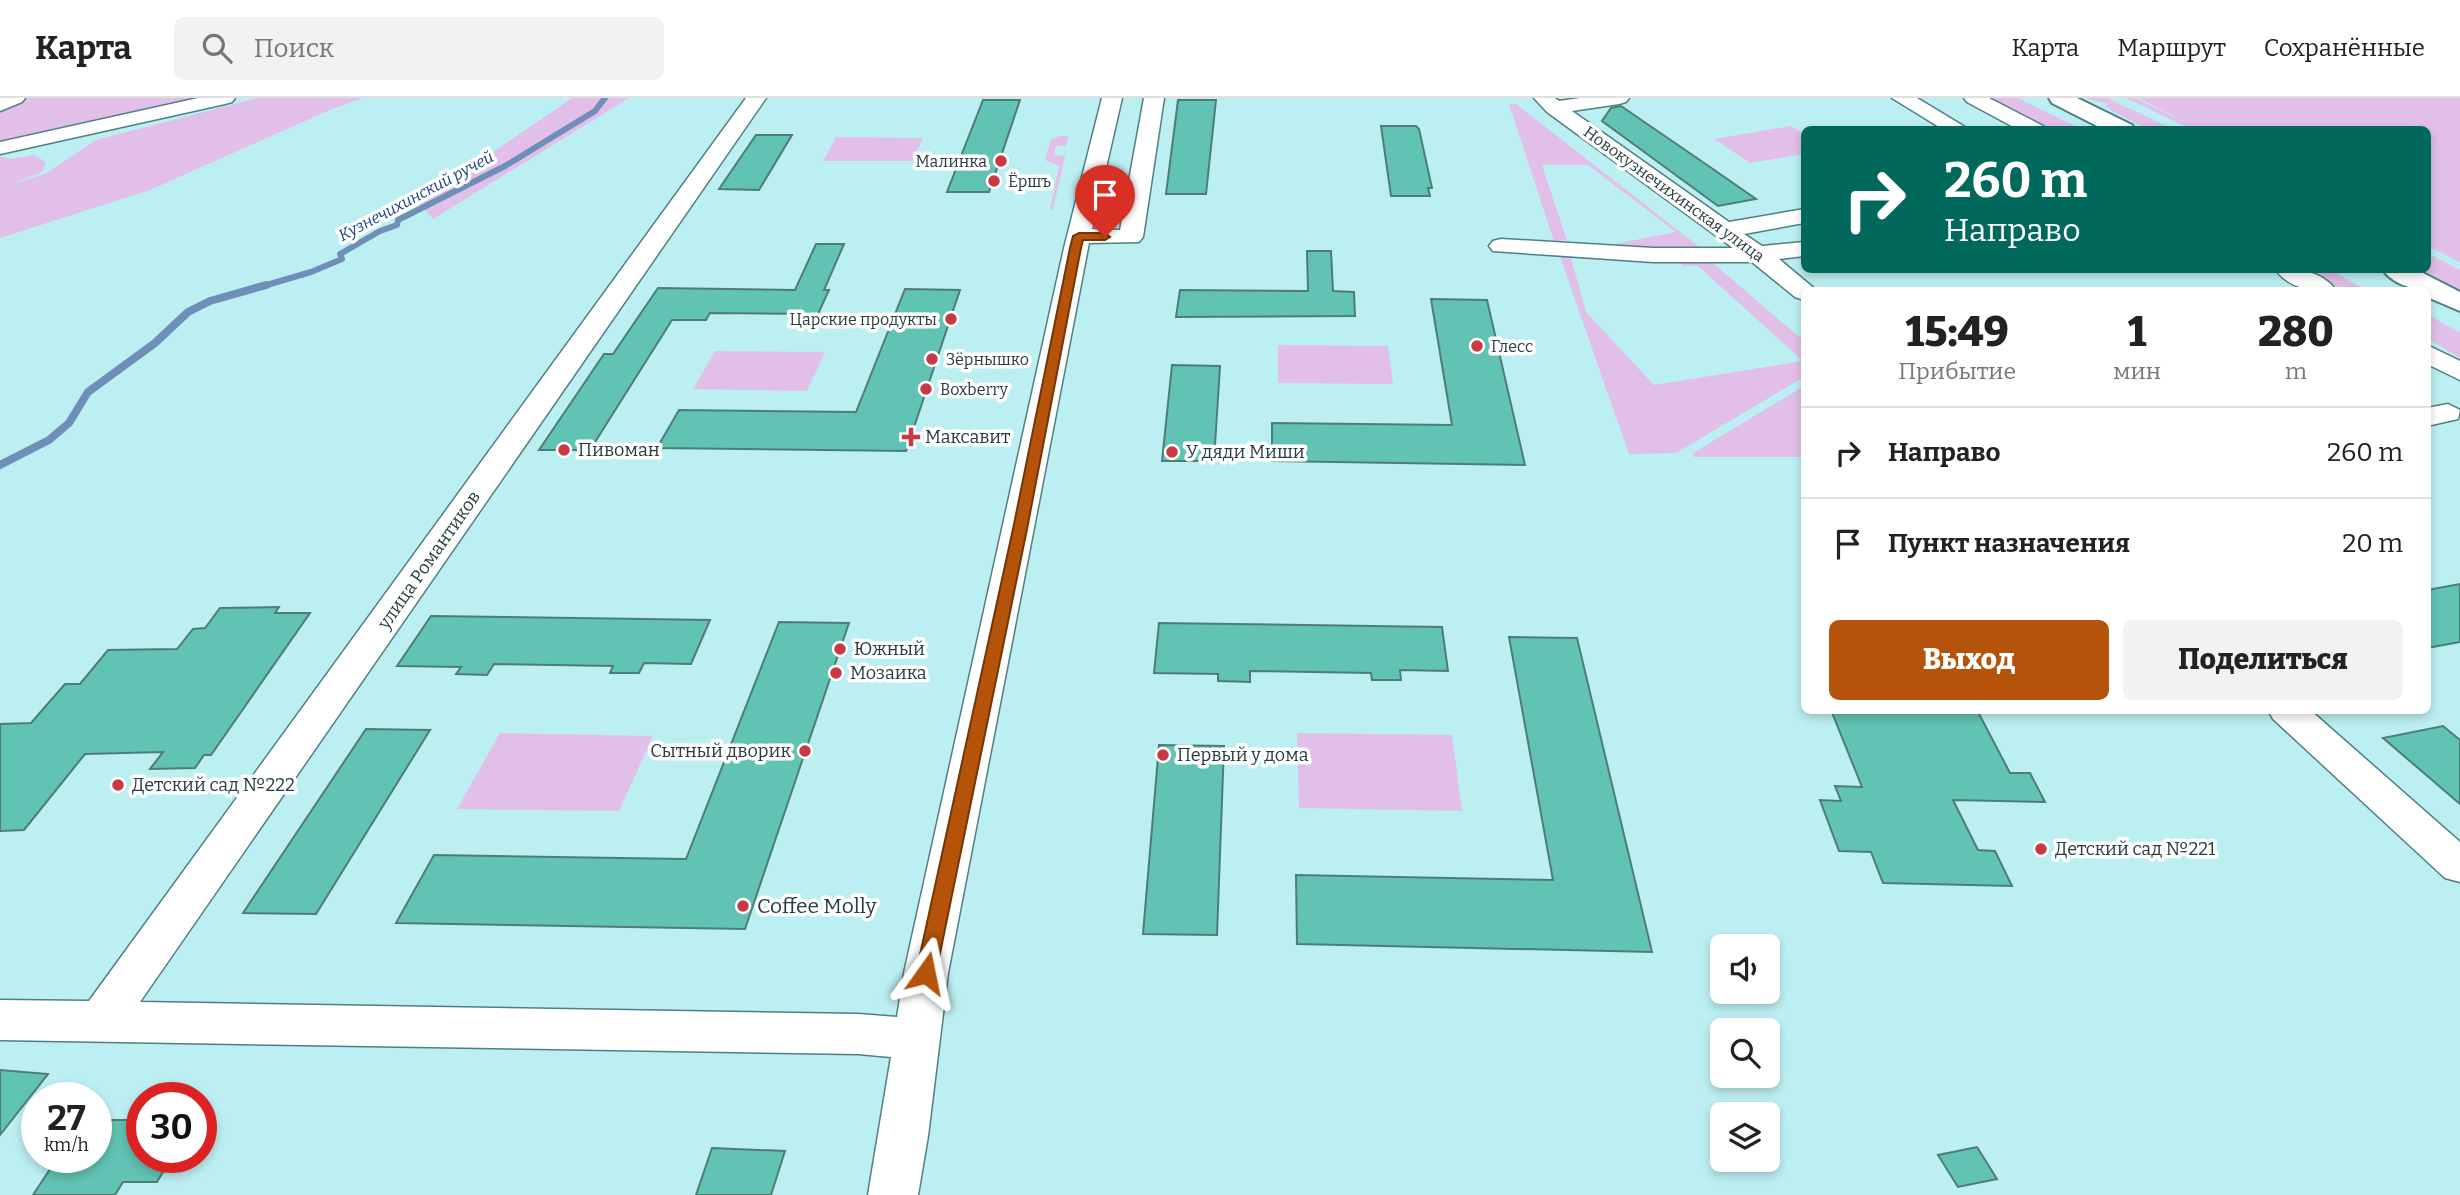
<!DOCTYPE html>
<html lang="ru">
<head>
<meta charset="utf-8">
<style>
  :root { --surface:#fff; --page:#f2f2f2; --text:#222; --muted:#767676; --line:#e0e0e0; --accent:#b45309 }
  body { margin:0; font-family:Bitter,serif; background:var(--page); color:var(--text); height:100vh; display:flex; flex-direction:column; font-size:26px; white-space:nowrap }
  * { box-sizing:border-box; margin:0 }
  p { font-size:23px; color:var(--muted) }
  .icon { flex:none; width:38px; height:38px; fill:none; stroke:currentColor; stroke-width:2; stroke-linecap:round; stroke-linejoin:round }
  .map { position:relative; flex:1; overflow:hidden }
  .sheet { position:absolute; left:1801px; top:189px; width:630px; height:427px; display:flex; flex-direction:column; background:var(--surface); border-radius:10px; box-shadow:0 4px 10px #0003 }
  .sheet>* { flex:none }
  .guide { position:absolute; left:1801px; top:28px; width:630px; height:147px; border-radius:10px; box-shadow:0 4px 10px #0003; background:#00695c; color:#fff; overflow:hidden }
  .controls { position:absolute; left:1710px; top:836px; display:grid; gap:14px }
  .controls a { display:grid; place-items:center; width:70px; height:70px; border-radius:10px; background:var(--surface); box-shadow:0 4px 10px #0003; font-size:35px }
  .speed { position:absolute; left:21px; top:984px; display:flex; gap:14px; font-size:35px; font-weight:700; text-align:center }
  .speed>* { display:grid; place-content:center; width:91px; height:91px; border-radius:50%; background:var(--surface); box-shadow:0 4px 10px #0003; line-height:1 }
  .speed small { font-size:18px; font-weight:400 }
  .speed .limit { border:10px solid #d22; background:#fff; color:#111 }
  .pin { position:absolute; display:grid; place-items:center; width:60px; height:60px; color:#fff; margin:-72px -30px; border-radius:50% 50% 50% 0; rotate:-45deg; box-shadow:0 0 7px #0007 }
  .pin .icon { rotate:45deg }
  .me { position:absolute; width:77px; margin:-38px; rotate:12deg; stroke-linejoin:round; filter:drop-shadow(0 0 5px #0008) }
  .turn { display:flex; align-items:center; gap:24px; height:147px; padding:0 28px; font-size:32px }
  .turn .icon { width:91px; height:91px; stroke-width:2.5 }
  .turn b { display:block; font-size:49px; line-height:60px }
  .eta { display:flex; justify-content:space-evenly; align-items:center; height:119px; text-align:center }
  .eta b { font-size:42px; font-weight:800; line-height:49px }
  .cta { display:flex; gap:14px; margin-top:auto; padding:14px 28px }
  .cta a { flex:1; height:80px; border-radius:10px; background:var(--accent); color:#fff; font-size:28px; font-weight:800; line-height:80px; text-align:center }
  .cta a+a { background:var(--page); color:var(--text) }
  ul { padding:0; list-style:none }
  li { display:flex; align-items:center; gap:21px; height:91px; padding:0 28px; border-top:2px solid var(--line) }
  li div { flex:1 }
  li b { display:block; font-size:26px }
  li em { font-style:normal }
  header { display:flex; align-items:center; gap:42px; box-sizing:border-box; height:98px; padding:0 35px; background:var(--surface); border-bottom:2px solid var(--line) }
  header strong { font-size:33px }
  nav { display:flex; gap:38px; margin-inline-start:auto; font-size:24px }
  .search { width:490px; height:63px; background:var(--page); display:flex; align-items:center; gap:18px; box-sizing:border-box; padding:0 24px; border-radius:10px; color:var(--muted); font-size:26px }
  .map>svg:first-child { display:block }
  .green { fill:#e1bfe8 }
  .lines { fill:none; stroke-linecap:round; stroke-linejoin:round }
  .stream-far1 { stroke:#6f8eb8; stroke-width:6 }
  .stream { stroke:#6f8eb8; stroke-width:8 }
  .building { fill:#61c3b3; stroke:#4f7d74; stroke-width:2 }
  .street-casing { stroke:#507f83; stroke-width:3 }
  .secondary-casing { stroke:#507f83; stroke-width:4 }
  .street { fill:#fff; fill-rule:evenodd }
  .secondary { fill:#fff; fill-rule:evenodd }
  .route { fill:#b45309; stroke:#753606; stroke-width:2 }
  .poi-dot { fill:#c93944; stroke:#fff; stroke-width:2.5 }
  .labels { text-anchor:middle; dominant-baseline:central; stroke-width:7; stroke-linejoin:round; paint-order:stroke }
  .far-poi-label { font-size:16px; fill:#283d3e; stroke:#fff; text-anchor:start }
  .far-street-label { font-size:16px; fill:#283d3e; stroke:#fff }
  .far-water-label { font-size:16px; font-style:italic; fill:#194087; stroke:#fff }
  .poi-label { font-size:18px; fill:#283d3e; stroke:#fff; text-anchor:start }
  .street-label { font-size:18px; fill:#283d3e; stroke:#fff }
  .near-poi-label { font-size:21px; fill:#283d3e; stroke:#fff; text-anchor:start }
</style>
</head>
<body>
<header>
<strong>Карта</strong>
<div class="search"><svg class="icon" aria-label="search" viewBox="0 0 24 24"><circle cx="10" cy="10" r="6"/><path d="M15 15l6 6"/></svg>Поиск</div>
<nav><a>Карта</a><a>Маршрут</a><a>Сохранённые</a></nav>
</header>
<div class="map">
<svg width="2460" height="1097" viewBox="0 0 2460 1097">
  <rect width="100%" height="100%" fill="#bceff2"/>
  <path class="green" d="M21,0h185l-206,47v-36z
    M258,0h105l-31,11 -182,81 -150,48v-51l4,-1h-4v-30l9,3 25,-4 12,7 -4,10 -30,12 33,-10 51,-34z
    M572,0h57l-196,121 -14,-16z
    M1985,0h32l65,31h-36z
    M2085,0h22l66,31h-26l-42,-22 3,-3z
    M2126,0h9l54,26 -50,-26h321v164l-33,-16v-116l-237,-1z
    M1509,6h7l186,145 -92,-4 66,-13 -88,-67h-46l25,75 -13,1z
    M1791,28l13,8v20l-54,9 -36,-24z
    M1060,38h8l-2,10h-10l-2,9 11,1 -12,54h-3l9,-44 -14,-6 6,-20z
    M836,39l87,1 -11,23h-89z
    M2427,155l33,17v25l-49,-25h16z
    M1560,159l11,1 15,54 68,73 149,-24 -105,-95h-15l-3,-5 32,1 92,79v36l-128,76 -47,1z
    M2306,172h25l36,20h-23z
    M2427,216l33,19v25l-33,-20z
    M1278,247l110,1 5,38 -115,-1z
    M715,253l110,1 -18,39 -114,-2z
    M1804,288v71h-110l-1,-4z
    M500,635l153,3 -34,75 -162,-2z
    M1297,635l155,2 10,76 -163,-3z"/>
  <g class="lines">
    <path class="stream-far1" d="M260,189l51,-15 31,-13 -2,-5 40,-23 17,-6 1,-5 107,-54 90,-55 10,-13"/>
    <path class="stream" d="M0,367l49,-25 20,-17 19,-31 67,-49 33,-31 22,-11 56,-16"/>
  </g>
  <path class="building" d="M983,2h37l-31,92h-42z
    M1178,2h38l-10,94h-40z
    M1621,8l89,61 46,32 -38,7 -116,-85 9,-13z
    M1381,28h35l3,3 13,59h-4l2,8h-39z
    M756,37h36l-33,55 -40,-1z
    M816,146h28l-20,46h5l-11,24 -108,-1 -4,7h-34l-82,130h-51l65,-96h9l45,-66 137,2z
    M1307,153h24l2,40 21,1 1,24 -179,1 4,-27 128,1z
    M905,191l55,1 -54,161 -249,-3 22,-38 177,2z
    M1431,201l56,1 38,165 -253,-4v-38l180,2z
    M1172,267l48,1 -6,95h-52z
    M2460,486v58l-33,6v-58z
    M279,509l-4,6h35l-99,142h-7l-9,13 -45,1 13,-17 -78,2 -61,76 -24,1v-107l31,-1 34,-39h15l28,-34 69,-1 16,-20 12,-1 15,-20z
    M431,518l75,1 204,3 -19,44 -47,-1 -5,10h-29l3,-7 -119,-2 -7,11 -31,-1 5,-7 -64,-1z
    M779,524l70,1 -104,306 -349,-6 38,-68 252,4z
    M1159,525l283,4 6,44 -48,-1 1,10h-29l-1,-7 -121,-2v11l-32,-1v-7l-64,-1z
    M1509,539l68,1 75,314 -355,-8 -1,-69 257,5z
    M1831,612h146l33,63h20l15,29 -92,-2 25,50 17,1 17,35 -129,-3 -12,-31 -32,-1 -19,-51 21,1 -6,-15 27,1z
    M2443,628l17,14v64l-77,-66z
    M366,631l64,1 -114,184 -73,-1z
    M1159,647l65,1 -7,189 -74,-1z
    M0,972l48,4 -48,61z
    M96,1022h46v37h30l-15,25h-34l-8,13h-82l25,-38h38z
    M1977,1049l20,32 -39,8 -20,-32z
    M712,1050l73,3 -14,44h-75z"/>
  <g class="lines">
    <g class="street-casing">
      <path id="street" d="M0,0h25l-3,4 -22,9z
        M198,0h37l-3,4 -7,2 -225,50v-12z
        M746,0h20l-626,904 718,12 39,3 7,-44 160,-725 38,-150h20l-30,131 28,1 24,-132h20l-21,139 -4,5 -50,1 -1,5 -140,725 -20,163 -10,59h-50l23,-138 -33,-3 -858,-14v-40l89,1z
        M1534,0h21l4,3 21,-3h49l-3,4 -7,2 -47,7 157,111 75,-13v14l-60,11 18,12 42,-4v14l-25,3 37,31h-12v10l-9,-3 -43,-35h-99l-160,-11 -4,-5 4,-5 8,-2 152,9h80l-186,-136z
        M1892,0h25l53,32h-26z
        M1964,0h25l54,28 3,4h-27l-52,-28z
        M2276,172c21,-2 46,1 60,20 -21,2 -47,-1 -60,-20z
        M2427,247l33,16v19l-33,-16z
        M2448,306l12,6 -2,9 -31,7v-18z
        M2268,612h42l150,132v40l-15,-4 -172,-159z"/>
    </g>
    <g class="secondary-casing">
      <path id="secondary" d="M2049,0h28l55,27 3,5h-30l-53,-27z
        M2383,172h34l43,22v19l-33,-14v-7c-15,0 -35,-7 -44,-20z"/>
    </g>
    <use href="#street" class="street"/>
    <use href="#secondary" class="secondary"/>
  </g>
  <path class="route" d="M1079,135h26l5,4 -5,3h-22l-2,8 -54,281 -91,444 -3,6 -7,2 -7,-2 -3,-6 97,-444 57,-281 3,-12z"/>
  <g class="poi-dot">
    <circle cx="1001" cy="63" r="7"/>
    <circle cx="994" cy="83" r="7"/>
    <circle cx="951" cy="221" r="7"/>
    <circle cx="1477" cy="248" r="7"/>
    <circle cx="932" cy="261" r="7"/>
    <circle cx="926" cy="291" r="7"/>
    <path d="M907.5 328.5h7v7h7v7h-7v7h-7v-7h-7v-7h7z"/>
    <circle cx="564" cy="352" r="7"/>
    <circle cx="1172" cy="354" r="7"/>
    <circle cx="840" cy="551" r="7"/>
    <circle cx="836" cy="575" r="7"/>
    <circle cx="805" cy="653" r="7"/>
    <circle cx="1163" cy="657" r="7"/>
    <circle cx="118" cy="687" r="7"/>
    <circle cx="2041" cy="751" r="7"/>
    <circle cx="743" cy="808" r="7"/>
  </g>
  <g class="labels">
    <g class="far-poi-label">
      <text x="987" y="63" text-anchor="end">Малинка</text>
      <text x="1008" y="83">Ёршъ</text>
      <text x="937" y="221" text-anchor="end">Царские продукты</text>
      <text x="1491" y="248">Глесс</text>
      <text x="946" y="261">Зёрнышко</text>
      <text x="940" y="291">Boxberry</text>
    </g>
    <g class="far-street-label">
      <text transform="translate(1674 96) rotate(36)">Новокузнечихинская улица</text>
    </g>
    <g class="far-water-label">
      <text transform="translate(416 98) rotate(-28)">Кузнечихинский ручей</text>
    </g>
    <g class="poi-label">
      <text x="925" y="339">Максавит</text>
      <text x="578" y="352">Пивоман</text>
      <text x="1186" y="354">У дяди Миши</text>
      <text x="854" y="551">Южный</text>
      <text x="850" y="575">Мозаика</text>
      <text x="791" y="653" text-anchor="end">Сытный дворик</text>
      <text x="1177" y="657">Первый у дома</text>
      <text x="132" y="687">Детский сад №222</text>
      <text x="2055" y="751">Детский сад №221</text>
    </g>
    <g class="street-label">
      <text transform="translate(429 462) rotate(-55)">улица Романтиков</text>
    </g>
    <g class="near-poi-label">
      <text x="757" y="808">Coffee Molly</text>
    </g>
  </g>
</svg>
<div class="controls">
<a><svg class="icon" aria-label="sound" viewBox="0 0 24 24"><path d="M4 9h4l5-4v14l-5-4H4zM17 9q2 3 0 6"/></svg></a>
<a><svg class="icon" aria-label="search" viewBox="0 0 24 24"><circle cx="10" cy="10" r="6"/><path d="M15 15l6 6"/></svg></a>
<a><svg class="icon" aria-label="layers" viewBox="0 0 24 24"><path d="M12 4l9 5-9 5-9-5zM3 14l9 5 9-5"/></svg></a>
</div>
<div class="speed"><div>27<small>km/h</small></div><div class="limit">30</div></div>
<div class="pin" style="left:1105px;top:139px;background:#d93025"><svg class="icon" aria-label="arrive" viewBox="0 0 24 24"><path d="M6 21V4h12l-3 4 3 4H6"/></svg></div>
<svg class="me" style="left:926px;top:875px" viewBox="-20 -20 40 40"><path d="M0-17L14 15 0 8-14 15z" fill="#b45309" stroke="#fff" stroke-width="4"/></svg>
<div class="guide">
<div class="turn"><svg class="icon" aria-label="right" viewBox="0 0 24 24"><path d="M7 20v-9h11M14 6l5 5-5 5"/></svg><div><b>260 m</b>Направо</div></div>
</div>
<section class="sheet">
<div class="eta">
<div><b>15:49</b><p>Прибытие</p></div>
<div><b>1</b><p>мин</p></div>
<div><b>280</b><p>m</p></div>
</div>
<ul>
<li><svg class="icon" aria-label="right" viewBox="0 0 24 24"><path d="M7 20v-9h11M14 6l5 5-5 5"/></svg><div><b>Направо</b></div><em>260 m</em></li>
<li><svg class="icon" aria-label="arrive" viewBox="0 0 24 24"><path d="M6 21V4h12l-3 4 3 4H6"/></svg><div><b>Пункт назначения</b></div><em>20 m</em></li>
</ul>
<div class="cta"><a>Выход</a><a>Поделиться</a></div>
</section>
</div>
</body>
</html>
